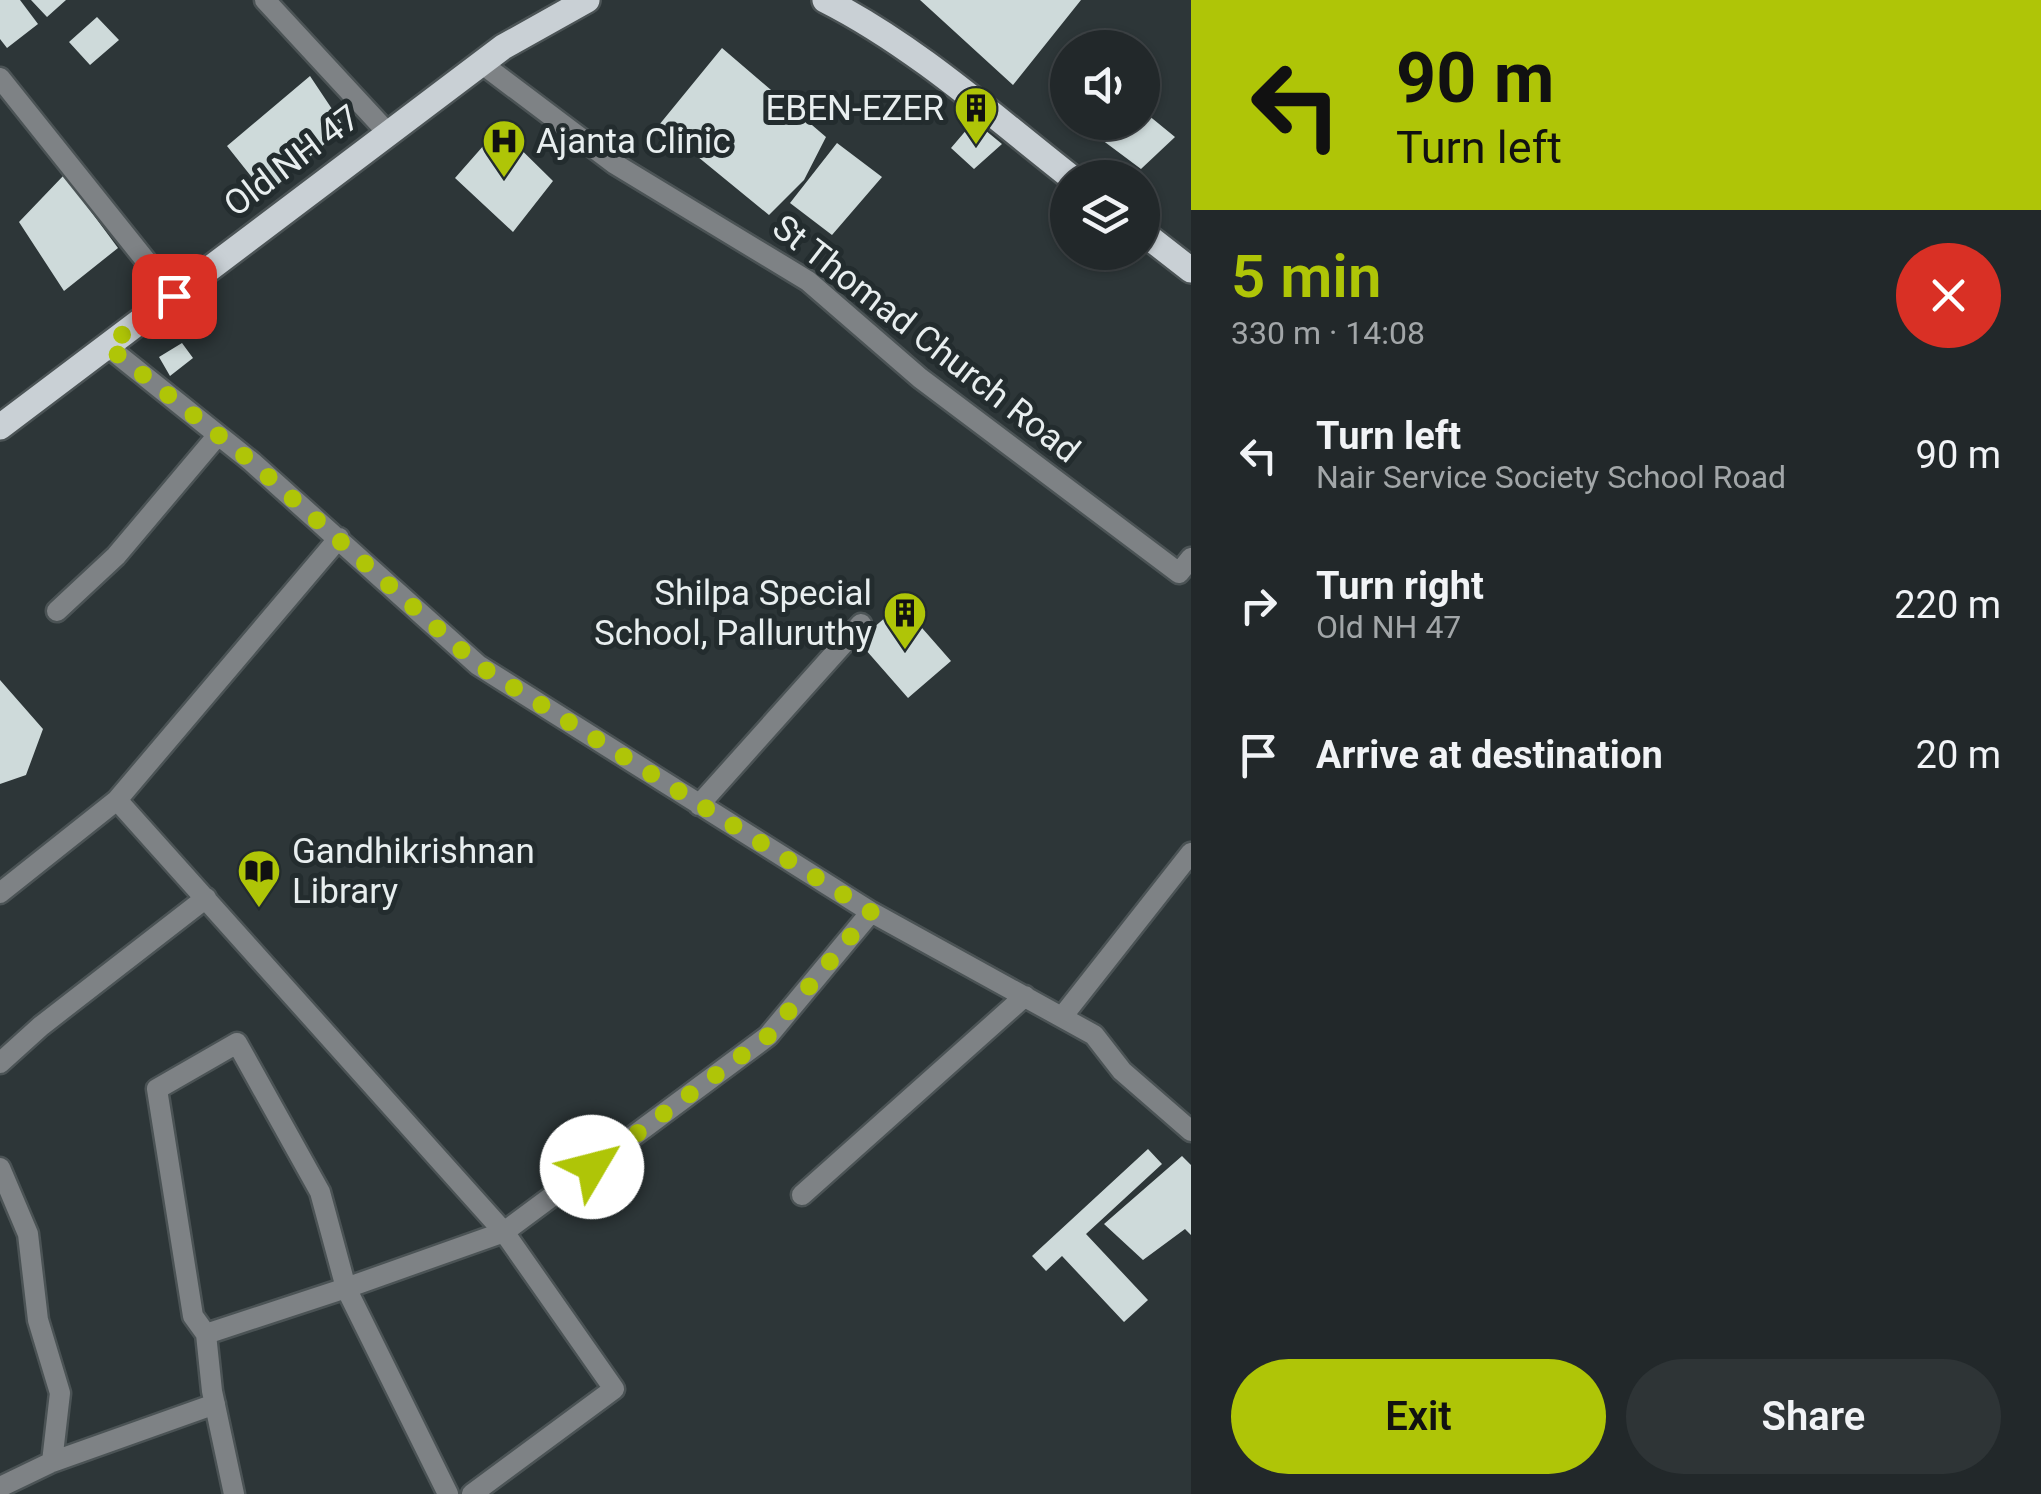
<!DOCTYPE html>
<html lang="en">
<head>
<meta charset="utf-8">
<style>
  :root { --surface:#22282a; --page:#2e3436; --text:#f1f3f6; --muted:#a2a6a8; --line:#3f4447; --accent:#afc507 }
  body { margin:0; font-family:Roboto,sans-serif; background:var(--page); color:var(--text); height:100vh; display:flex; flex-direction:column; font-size:38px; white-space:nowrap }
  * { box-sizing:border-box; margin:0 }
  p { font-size:32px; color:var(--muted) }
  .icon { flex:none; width:55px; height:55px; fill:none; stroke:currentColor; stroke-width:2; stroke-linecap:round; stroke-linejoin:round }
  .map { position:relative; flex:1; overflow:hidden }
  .details { display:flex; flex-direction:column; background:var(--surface); width:850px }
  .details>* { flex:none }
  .top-card { background:#afc507; color:#111; overflow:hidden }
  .buttons { position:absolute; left:1050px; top:30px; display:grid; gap:20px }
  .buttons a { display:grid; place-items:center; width:110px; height:110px; border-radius:50%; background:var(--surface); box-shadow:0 2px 8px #0004,0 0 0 2px var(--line); font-size:50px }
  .pin { position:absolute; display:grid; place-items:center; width:85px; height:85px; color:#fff; margin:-42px; border-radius:20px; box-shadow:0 5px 15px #0006 }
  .me { position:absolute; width:110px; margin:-55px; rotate:53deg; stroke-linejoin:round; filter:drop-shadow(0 0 8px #0008) }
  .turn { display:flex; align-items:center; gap:35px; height:210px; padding:0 40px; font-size:45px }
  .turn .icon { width:130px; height:130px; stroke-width:2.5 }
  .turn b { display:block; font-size:70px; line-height:85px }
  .round { display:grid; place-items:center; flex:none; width:105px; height:105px; border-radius:52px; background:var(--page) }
  .summary { display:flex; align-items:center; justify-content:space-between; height:170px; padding:0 40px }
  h1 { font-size:60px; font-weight:600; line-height:75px; color:var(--accent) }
  .primary-button { display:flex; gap:20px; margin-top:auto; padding:20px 40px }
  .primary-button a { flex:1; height:115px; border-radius:60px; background:var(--accent); color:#111; font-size:40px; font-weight:600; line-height:115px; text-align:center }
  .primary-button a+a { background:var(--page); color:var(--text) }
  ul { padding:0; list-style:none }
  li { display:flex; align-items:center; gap:30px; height:150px; padding:0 40px }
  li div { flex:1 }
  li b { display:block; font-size:38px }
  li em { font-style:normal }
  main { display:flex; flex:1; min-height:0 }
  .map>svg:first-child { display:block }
  .building { fill:#cedada }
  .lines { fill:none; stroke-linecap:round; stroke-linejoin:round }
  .street-casing { stroke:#4b5355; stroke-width:25 }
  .primary-casing { stroke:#4b5355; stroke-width:30 }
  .street { stroke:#7e8285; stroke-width:20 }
  .primary { stroke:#c9d0d5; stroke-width:25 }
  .route { stroke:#afc507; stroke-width:18; stroke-dasharray:0 32.4 }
  .labels { text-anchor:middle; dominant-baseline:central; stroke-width:10; stroke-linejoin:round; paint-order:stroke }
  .poi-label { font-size:35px; fill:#e8eeef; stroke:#232c2e; text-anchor:end }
  .street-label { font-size:35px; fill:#e8eeef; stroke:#232c2e }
</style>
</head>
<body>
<main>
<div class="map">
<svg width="1191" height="1494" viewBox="0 0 1191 1494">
  <rect width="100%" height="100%" fill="#2d3638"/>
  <path class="building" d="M0,0h20l18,24 -31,24 -7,-9z
    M31,0h35l-19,17z
    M920,0h161l-68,85z
    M97,17l22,23 -29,25 -21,-23z
    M722,48l104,89 -22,43 -35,35 -110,-90z
    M310,76l34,51 -78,68 -39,-49z
    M1142,110l33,27 -34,32 -63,-47h64z
    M974,121l28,23 -28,25 -23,-21z
    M499,128l54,53 -40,51 -58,-54z
    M837,143l45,34 -50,58 -42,-32z
    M64,175l54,73 -54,43 -45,-69z
    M182,343l11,15 -23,18 -11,-19z
    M901,604l50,57 -43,37 -50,-57z
    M0,680l43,49 -17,46 -26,9z
    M1148,1149l14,15 -76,70 62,66 -24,22 -62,-66 -16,15 -14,-15z
    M1182,1156l9,9v70l-6,-6 -42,31 -39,-36z"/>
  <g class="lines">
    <g class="street-casing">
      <path id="street" d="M265,0l122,132
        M481,63l134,101 193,117 112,97 259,195 12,-15
        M0,78l174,218
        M107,346l145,116 226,203 393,247 223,123 28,36 69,60
        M339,538l-222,262 387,432 -158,56 102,206
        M57,611l59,-55 102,-121
        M699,805l162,-181
        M0,893l117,-93
        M1062,1017l129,-164
        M237,1043l83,149 26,96 -140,46 -13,-18 -36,-227z
        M0,1063l41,-37 165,-128
        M0,1168l28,66 10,86 22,73 -8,69
        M802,1195l223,-199
        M206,1334l6,57 22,103
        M0,1487l52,-25 163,-58
        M472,1494l142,-105 -110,-157 264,-196 103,-124"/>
    </g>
    <g class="primary-casing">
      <path id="primary" d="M825,0c89,45 168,116 247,178
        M1142,232l49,38
        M0,427l503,-380 84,-47"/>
    </g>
    <use href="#street" class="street"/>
    <use href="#primary" class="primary"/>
  </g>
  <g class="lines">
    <path class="route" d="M174,296l-67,50 145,116 226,203 393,247 -103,124 -176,131"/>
  </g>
  <defs>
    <g id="building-pin" transform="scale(2.25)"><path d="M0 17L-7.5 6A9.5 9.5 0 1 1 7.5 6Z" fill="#afc507" stroke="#232c2e"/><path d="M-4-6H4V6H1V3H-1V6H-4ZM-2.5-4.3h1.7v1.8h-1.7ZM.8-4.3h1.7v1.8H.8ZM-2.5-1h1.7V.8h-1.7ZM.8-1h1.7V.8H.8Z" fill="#111"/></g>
    <g id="hospital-pin" transform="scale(2.25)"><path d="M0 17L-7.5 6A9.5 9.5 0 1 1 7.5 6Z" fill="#afc507" stroke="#232c2e"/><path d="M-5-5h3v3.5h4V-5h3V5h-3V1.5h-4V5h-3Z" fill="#111"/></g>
    <g id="library-pin" transform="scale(2.25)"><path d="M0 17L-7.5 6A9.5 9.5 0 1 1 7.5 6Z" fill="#afc507" stroke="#232c2e"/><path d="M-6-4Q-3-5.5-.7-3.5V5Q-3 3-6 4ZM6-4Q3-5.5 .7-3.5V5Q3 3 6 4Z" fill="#111"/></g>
  </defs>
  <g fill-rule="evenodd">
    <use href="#building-pin" x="976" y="108"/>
    <use href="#hospital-pin" x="504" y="141"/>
    <use href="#building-pin" x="905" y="613"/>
    <use href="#library-pin" x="259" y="871"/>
  </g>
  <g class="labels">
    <g class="poi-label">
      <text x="944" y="108">EBEN-EZER</text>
      <text x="536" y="141" text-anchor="start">Ajanta Clinic</text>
      <text x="872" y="593">Shilpa Special<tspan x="872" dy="40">School, Palluruthy</tspan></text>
      <text x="292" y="851" text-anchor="start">Gandhikrishnan<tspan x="292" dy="40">Library</tspan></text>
    </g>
    <g class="street-label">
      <text transform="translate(292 161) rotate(-37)">Old NH 47</text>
      <text transform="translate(926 339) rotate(38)">St Thomad Church Road</text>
    </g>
  </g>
</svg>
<div class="buttons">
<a><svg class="icon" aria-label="sound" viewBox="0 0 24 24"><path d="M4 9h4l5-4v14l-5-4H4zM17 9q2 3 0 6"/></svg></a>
<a><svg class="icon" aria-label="layers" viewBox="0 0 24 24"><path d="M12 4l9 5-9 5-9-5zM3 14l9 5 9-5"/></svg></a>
</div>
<div class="pin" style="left:174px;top:296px;background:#d93025"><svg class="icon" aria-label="arrive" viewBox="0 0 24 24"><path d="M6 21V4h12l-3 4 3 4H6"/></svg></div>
<svg class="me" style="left:592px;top:1167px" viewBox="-20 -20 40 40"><circle r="19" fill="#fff"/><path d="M0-13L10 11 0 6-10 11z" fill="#afc507"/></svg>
</div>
<section class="details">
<div class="top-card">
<div class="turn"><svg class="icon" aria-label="left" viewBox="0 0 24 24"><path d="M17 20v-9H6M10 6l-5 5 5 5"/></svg><div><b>90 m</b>Turn left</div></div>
</div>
<div class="summary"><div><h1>5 min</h1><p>330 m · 14:08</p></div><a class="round" style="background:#d93025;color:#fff"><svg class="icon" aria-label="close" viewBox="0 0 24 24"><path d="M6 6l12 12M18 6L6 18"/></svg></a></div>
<ul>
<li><svg class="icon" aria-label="left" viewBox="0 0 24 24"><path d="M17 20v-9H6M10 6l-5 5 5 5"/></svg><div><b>Turn left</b><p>Nair Service Society School Road</p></div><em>90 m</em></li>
<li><svg class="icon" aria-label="right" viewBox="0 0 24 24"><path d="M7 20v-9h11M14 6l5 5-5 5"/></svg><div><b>Turn right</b><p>Old NH 47</p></div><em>220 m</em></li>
<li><svg class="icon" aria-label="arrive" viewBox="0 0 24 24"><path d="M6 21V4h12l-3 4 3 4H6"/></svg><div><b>Arrive at destination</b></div><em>20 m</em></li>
</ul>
<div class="primary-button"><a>Exit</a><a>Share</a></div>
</section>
</main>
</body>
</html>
